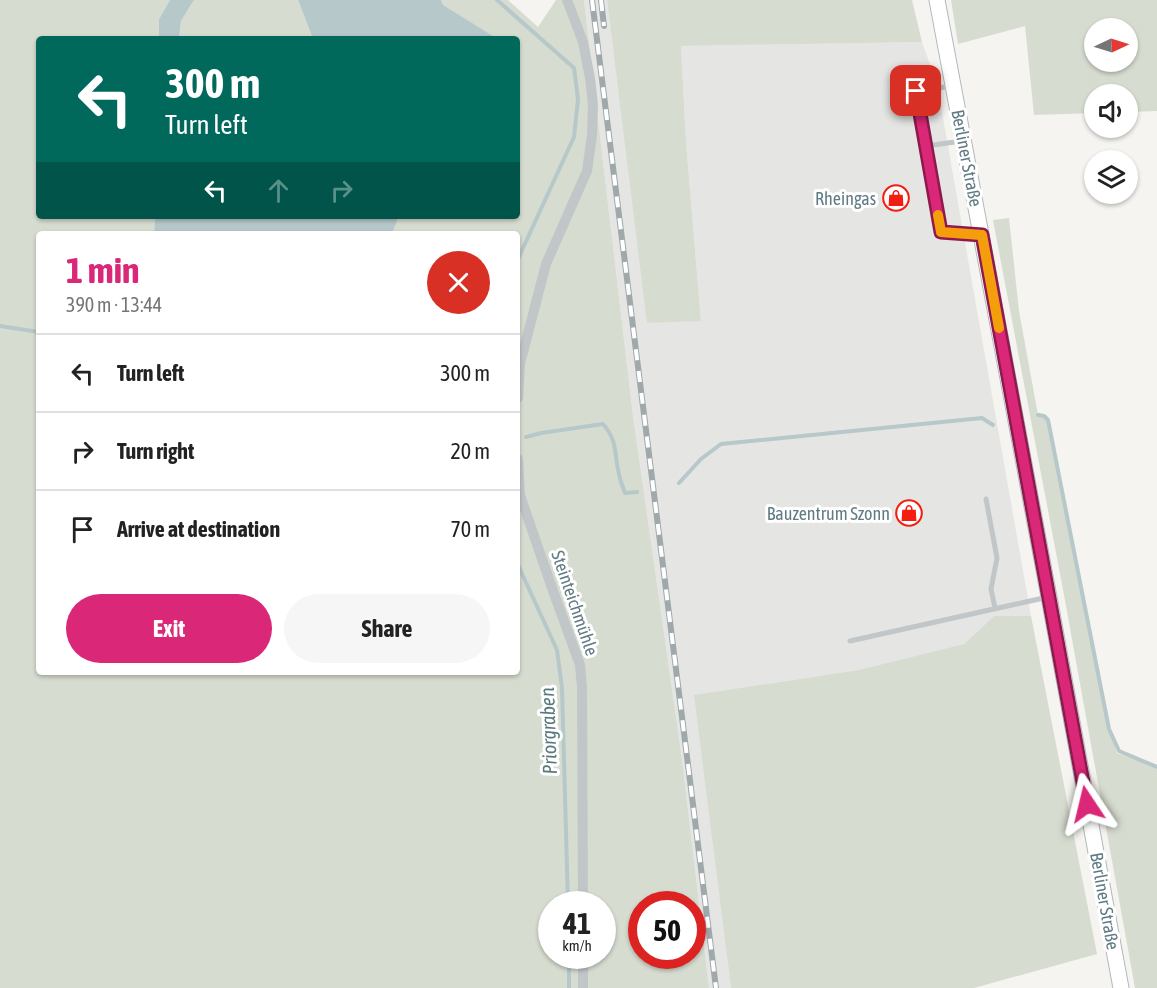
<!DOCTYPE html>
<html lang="en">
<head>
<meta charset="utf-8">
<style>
  :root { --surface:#fff; --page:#f6f6f6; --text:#222; --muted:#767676; --line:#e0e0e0; --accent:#db2777 }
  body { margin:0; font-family:"Asap Condensed",sans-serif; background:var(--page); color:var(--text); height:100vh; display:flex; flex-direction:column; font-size:22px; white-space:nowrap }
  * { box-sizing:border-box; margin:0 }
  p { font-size:20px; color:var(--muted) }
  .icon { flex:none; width:33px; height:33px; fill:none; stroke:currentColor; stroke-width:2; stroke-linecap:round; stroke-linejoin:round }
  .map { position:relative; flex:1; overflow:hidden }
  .sheet { position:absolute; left:36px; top:231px; width:484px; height:444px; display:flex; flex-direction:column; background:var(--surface); border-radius:6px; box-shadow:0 2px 4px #0004 }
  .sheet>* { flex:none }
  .guide { position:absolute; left:36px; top:36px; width:484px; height:183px; border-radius:6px; box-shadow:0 2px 4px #0004; background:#00695c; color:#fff; overflow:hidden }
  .needle { width:39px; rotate:86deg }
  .buttons { position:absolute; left:1084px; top:18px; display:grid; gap:12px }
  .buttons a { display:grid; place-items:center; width:54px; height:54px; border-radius:50%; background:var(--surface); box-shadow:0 2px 4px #0004; font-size:30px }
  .speed { position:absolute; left:538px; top:891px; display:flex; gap:12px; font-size:30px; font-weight:700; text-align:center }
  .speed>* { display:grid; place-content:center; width:78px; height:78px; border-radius:50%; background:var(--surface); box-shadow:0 2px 4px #0004; line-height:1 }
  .speed small { font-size:15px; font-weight:400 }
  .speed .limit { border:9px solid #d22; background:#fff; color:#111 }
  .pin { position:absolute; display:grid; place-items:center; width:51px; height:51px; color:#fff; margin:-26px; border-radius:12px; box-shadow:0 3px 9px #0006 }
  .me { position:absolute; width:66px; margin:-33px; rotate:350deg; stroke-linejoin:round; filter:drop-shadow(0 0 4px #0008) }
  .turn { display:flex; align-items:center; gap:21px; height:126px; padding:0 30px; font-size:27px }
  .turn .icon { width:78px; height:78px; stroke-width:2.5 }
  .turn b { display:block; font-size:42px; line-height:51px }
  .lanes { display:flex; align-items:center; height:57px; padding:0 30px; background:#0003; justify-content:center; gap:30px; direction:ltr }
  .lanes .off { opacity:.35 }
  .round { display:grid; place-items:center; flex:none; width:63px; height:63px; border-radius:32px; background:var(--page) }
  .summary { display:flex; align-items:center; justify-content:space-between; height:102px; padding:0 30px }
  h1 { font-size:36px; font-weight:700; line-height:45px; color:var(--accent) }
  .cta { display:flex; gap:12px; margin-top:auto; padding:12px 30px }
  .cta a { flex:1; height:69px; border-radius:36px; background:var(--accent); color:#fff; font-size:24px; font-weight:700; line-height:69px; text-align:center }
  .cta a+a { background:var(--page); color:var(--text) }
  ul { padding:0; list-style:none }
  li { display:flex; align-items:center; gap:18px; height:78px; padding:0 30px; border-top:2px solid var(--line) }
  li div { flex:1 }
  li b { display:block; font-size:22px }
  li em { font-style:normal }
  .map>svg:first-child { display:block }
  .built { fill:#e5e5e3 }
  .green { fill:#d7dcd0; fill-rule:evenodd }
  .water { fill:#b7c8ca }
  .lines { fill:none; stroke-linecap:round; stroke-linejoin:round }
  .stream { stroke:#b7c8ca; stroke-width:4 }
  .secondary-casing { stroke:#b0b9bc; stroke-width:17 }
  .lane { stroke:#c1c7c9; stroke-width:5 }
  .street { stroke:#c1c7c9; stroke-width:10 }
  .secondary { stroke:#fff; stroke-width:15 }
  .rail-casing { stroke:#9fa9ac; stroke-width:6 }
  .rail { stroke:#fff; stroke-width:4; stroke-dasharray:11; stroke-linecap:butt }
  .route-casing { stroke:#8e194d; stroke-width:15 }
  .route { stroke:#db2777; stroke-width:10 }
  .slow { stroke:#f59e0b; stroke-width:10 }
  .labels { text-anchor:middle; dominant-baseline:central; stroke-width:6; stroke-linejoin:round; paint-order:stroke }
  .street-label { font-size:18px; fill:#607b84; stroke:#fff }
  .poi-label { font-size:18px; fill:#607b84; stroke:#fff; text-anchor:end }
  .water-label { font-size:20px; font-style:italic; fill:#58787b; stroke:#fff }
</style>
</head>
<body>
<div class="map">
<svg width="1157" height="988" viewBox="0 0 1157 988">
  <rect width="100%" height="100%" fill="#f5f4f0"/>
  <path class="built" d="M584,0h23l41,323 53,-3 -15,-179 -5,-95 241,-4 15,42 94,532h-37l-30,28 -106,26 -163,25 36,293h-22l-27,-229 -49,-343z"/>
  <path class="green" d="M0,0h170l-11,19v20h-120v177h116l-1,18h-115v438h479v-438h-126l7,-18h119v-123l1,-2 -1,-2v-50h-20l-56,-34 -1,-5h67l30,27 18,-27h28l49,416 49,343 27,229h-709zM552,904h51v52h-51zM642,904h51v52h-51z
    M194,0h104l15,39h-134l2,-18z
    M607,0h305l10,42 -241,4 5,95 15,180 -54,2z
    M951,0h206v111l-29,1v-18h-33v19l-61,2 -9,-89 -67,18zM1095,28h33v34h-33z
    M1009,218l10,93 19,104 6,1 4,4 61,309 8,24 40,14v221h-22l-71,-393 -71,-375z
    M994,616h37l66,338 -123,34h-243l-37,-293 164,-25 106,-26z"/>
  <path class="water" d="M170,0h24l-13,21 -2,18h-20v-20z
    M298,0h143l2,5 55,34h-185z
    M155,216h244l-7,18h-238z"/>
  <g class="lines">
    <path class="stream" d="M497,0l77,68 4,31 -4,38 -56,122
      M0,326l39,6
      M1038,415l6,1 4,4 61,309 10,22 38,16
      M526,437l15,-4 62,-9c15,17 11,30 16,50 1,7 4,13 6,19l12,-1
      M679,483l22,-24 20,-15 261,-26 11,7
      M518,565l39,85 5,38 6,216
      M569,988v-32"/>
    <g class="secondary-casing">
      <path id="secondary" d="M937,0l112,597 72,391"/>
    </g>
    <path class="lane" d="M952,86l-36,5 25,141 38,3
      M926,146l36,-5
      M986,499l11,59 -6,31 4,19
      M850,641l198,-44"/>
    <path class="street" d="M518,398l2,-34 26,-100 41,-93 5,-36 1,-30 -3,-27 -7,-36 -16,-42
      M518,459l2,36 32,93 28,77 2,22 1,217
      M583,956v32"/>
    <use href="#secondary" class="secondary"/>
    <g class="rail-casing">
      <path id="rail" d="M592,0l124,988
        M601,0l3,26"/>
    </g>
    <use href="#rail" class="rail"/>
  </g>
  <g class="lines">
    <g class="route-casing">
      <path id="route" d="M916,91l25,141 41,3 105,569"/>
    </g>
    <use href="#route" class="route"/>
    <path class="slow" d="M938,215l3,17 41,3 17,93"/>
  </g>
  <defs>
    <g id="shop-ring" transform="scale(1.35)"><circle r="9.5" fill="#fff" stroke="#f31d11" stroke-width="1.5"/><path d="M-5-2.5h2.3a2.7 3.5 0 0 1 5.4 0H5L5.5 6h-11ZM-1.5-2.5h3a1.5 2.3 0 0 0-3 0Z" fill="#f31d11"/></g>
  </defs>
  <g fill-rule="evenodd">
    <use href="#shop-ring" x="896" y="198"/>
    <use href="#shop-ring" x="909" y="513"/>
  </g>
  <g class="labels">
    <g class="street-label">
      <text transform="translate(967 158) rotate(79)">Berliner Straße</text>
      <text transform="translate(575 603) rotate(71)">Steinteichmühle</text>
      <text transform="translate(1105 901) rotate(80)">Berliner Straße</text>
    </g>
    <g class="poi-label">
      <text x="876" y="198">Rheingas</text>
      <text x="890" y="513">Bauzentrum Szonn</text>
    </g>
    <g class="water-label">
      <text transform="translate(548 731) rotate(-92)">Priorgraben</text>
    </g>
  </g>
</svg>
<div class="buttons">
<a><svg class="needle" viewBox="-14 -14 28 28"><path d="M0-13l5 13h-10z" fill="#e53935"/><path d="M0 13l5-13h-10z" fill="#767676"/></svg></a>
<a><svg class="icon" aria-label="sound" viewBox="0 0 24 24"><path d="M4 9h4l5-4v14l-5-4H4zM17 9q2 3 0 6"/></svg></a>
<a><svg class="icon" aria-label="layers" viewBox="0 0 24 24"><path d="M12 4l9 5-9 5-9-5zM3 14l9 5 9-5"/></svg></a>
</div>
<div class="speed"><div>41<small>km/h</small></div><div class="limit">50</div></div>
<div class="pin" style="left:916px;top:91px;background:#d93025"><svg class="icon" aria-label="arrive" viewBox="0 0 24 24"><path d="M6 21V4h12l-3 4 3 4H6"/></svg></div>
<svg class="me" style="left:1087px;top:804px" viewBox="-20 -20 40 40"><path d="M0-17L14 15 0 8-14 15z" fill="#db2777" stroke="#fff" stroke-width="4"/></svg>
<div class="guide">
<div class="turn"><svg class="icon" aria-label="left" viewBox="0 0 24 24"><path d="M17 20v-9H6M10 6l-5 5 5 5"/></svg><div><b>300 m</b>Turn left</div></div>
<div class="lanes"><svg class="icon" aria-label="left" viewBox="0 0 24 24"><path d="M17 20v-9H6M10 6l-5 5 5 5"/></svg><svg class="icon off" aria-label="ahead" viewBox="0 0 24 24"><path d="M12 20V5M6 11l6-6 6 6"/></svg><svg class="icon off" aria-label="right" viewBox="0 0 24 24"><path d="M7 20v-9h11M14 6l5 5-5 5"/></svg></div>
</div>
<section class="sheet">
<div class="summary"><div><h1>1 min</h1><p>390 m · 13:44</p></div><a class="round" style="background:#d93025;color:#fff"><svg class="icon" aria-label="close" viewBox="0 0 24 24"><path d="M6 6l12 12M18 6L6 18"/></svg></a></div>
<ul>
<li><svg class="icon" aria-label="left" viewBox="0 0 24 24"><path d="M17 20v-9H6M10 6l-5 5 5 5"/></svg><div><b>Turn left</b></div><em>300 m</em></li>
<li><svg class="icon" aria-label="right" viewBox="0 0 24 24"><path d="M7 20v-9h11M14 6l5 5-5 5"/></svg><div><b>Turn right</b></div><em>20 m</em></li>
<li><svg class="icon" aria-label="arrive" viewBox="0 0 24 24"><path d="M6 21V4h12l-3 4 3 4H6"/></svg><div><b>Arrive at destination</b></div><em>70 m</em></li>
</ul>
<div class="cta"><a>Exit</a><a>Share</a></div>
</section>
</div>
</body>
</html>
